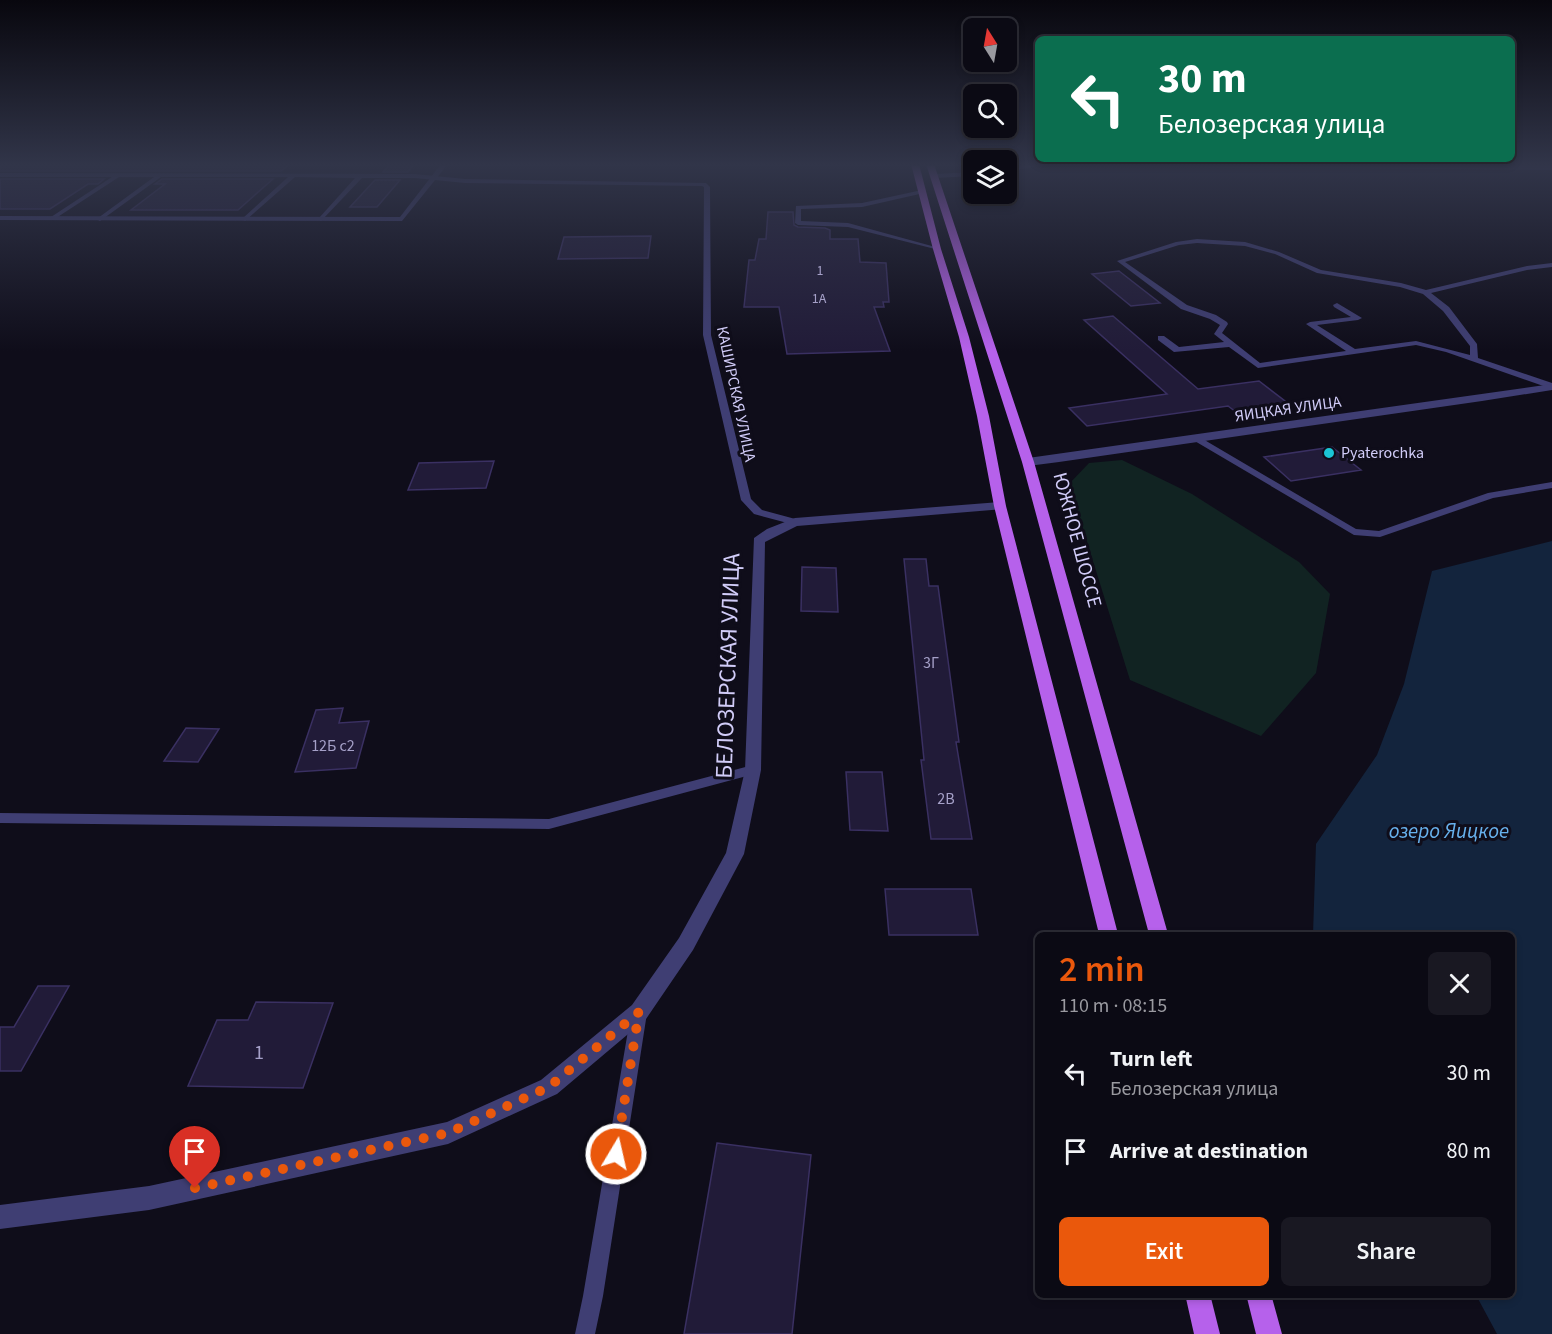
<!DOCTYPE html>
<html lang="en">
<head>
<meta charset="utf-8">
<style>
  :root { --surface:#0b0a14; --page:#191822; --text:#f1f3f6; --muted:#9a9aa0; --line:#2b2b34; --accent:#ea580c }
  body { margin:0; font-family:"Source Sans 3",sans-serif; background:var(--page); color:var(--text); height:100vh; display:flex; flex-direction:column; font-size:22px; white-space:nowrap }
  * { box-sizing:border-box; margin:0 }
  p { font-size:20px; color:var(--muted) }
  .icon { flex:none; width:33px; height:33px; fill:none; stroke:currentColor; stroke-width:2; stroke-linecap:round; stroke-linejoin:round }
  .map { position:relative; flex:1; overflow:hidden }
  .sheet { position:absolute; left:1035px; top:932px; width:480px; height:366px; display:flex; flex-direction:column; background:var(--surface); border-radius:9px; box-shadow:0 3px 9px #0003,0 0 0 2px var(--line) }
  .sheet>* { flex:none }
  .banner { position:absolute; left:1035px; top:36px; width:480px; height:126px; border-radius:9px; box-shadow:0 3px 9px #0003,0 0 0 2px var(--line); background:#0b6e4f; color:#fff; overflow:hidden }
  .needle { width:39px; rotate:349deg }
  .buttons { position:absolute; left:963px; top:18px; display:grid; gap:12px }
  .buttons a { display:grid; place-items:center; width:54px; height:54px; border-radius:9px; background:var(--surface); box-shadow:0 3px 9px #0003,0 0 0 2px var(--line); font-size:30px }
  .pin { position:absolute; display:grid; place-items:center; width:51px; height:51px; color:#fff; margin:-62px -26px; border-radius:50% 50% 50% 0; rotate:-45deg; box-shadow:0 0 6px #0007 }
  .pin .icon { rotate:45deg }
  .me { position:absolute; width:66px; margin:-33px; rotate:9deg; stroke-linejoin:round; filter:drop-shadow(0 0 4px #0008) }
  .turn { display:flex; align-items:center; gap:21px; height:126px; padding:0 24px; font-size:27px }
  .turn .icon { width:78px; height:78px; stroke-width:2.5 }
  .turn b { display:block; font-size:42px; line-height:51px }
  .round { display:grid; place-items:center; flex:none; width:63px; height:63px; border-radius:9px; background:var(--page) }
  .head { display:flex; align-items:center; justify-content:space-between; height:102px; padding:0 24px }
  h1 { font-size:36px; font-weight:600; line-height:45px; color:var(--accent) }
  .action { display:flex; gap:12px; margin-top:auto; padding:12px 24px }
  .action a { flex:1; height:69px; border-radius:9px; background:var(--accent); color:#fff; font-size:24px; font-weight:600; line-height:69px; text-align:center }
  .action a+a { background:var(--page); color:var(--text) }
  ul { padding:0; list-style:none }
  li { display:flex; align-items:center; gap:18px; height:78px; padding:0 24px }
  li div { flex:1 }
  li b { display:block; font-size:22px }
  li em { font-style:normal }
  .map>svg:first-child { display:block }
  .green { fill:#112322 }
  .water { fill:#13243d }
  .building { fill:#211b38; stroke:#3a3062; stroke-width:1.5 }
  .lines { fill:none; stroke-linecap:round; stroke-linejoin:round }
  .service { fill:#3f3e73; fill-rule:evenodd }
  .minor { fill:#3f3e73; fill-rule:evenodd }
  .primary { fill:#b661eb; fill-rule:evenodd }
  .route { stroke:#ea580c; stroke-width:10; stroke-dasharray:0 18 }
  .poi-dot { fill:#1bc5d5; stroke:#0f0d1a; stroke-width:2 }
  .labels { text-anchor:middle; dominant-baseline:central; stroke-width:6; stroke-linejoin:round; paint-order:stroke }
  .far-number-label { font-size:14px; fill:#a5a0c8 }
  .far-street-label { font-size:16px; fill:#d1ccf8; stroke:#0f0d1a }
  .far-poi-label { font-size:16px; fill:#d1ccf8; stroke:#0f0d1a; text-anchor:start }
  .number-label { font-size:16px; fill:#a5a0c8 }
  .street-label { font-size:20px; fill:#d1ccf8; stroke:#0f0d1a }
  .near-number-label { font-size:20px; fill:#a5a0c8 }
  .water-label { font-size:21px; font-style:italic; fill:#67b0ec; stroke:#0f0d1a }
  .near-street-label { font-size:24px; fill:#d1ccf8; stroke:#0f0d1a }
</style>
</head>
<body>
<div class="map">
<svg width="1552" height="1334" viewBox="0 0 1552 1334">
  <rect width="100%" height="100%" fill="#0f0d1a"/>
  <path class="green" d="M1122,460l70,34 107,68 31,32 -14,79 -55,63 -131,-56 -61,-196 20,-21z"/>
  <path class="water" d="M1552,541v793h-55l-21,-39 36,-1v-360h-199l3,-90 61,-89 27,-71 28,-113z"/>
  <path class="building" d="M0,164h290l-9,7h-281z
    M390,164h24l-6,8h-25z
    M0,179h104l-6,5h-10l-38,25h-50z
    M162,179h111l-35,31h-107l34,-26h-10z
    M375,180h25l-23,27h-27z
    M768,212h25l1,13 4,2 27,1 5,2v9h28l2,23 26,1 3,39h-6l1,5h-10l16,44 -103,3 -8,-47h-35l5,-47h6l4,-21h7z
    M651,236l-3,22 -90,1 6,-22z
    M1119,271l41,32 -29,3 -39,-32z
    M1113,316l85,73 61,-8 30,23 -53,8 -8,-6 -141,20 -18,-18 98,-14 -83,-74z
    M1332,447l29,23 -70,11 -27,-24z
    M494,461l-8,27 -78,2 11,-27z
    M904,559h22l3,27h9l21,156h-3l16,97h-41l-10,-79h3z
    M802,567l34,1 2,44 -37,-1z
    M343,708l-4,15 30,-2 -13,47 -61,4 21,-62z
    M186,728l33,1 -21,33 -34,-1z
    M846,772h36l6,59 -38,-1z
    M885,889h86l7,46h-89z
    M38,986h31l-48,85h-21v-44h14z
    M256,1002l77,1 -30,85 -115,-2 29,-66h31z
    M717,1143l94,12 -19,179h-108z"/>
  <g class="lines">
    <path class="service" d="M0,173l415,1 50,5 241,4 4,4 1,148 40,164 11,11 37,10 1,2 -5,3 -41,-11 -13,-14 -38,-165 1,-148 -2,-1 -237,-3 -50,-5h-53l-41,43 -3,-2 1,-1 36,-40 -60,-1 -50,44 -3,-2 1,-1 45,-41h-127l-61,44 -2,-1v-2l56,-41h-35l-66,43 -3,-2 1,-1 61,-40h-112z
      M922,190l2,3 -62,14 -61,2v12l47,2 91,25v2l-91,-23 -50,-2 -3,-2 1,-17 66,-3z
      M1197,239l48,3 34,10 42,18 80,13 25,7 101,-24 25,-3v4l-25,3 -96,23 18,14 28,37 1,14 74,25v6l-106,-37 -30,-7 -158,23 -29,-21 -55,5 -16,-12v-4h6l15,11 45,-5 -10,-8 6,-9 -10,-6 -29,-10 -64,-48 59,-19zM1197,243l48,3 30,8 42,19 83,14 23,7 20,17 27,35v9l-54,-14 -61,8 -38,-24 41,-5 4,-2 -25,-15 -4,2 1,2 17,10 -41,5 -4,2 40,27 -86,12 -38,-30 6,-9 -1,-2 -11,-7 -29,-10 -62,-43 54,-17z
      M1196,435l160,94 23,2 109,-38 64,-11v6l-59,10 -113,39 -26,-2 -161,-95 -2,-2z
      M753,765l5,2 2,3 -2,3 -209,56 -549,-6v-10l549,6z
      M639,1006l6,2 2,5 -44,283 -8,38h-20l8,-38 48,-283 2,-5z"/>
    <path class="minor" d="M441,164h7l-46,57 -402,-1v-4l400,1z
      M1026,164l526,2v4l-515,-4 -31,6v-4z
      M974,172v4l-40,2 -4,-2 4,-2z
      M1552,384v6l-70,11 -423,61 -31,4 -6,-4 6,-4z
      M1000,502l4,1 2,3 -2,3 -207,17 -32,16 -4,228 -17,84 -51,96 -47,69 -89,75 -109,50 -299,66 -149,19v-24l149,-19 298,-64 94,-42 91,-75 47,-67 47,-85 19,-83 9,-232 13,-9 28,-11z"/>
    <path class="primary" d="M911,164h8l22,85 28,88 20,79 17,90 112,428h-19l-105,-428 -17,-90 -18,-79 -26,-88z
      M926,164h8l100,298 134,472h-19l-127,-472z
      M1185,1294h25l10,40h-26z
      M1246,1294h25l11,40h-26z"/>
  </g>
  <linearGradient id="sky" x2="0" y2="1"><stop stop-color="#08070e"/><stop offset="0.47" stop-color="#313549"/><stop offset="1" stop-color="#313549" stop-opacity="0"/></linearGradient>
  <rect width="1552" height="351" fill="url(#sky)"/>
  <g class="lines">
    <path class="route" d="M195,1188l253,-55 101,-46 90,-75 -23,142"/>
  </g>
  <circle class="poi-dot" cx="1329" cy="453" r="6"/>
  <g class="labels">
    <g class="far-number-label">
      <text x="820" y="271">1</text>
      <text x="819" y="299">1А</text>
    </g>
    <g class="far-street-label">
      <text transform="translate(736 394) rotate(78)">КАШИРСКАЯ УЛИЦА</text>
      <text transform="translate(1288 409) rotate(-8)">ЯИЦКАЯ УЛИЦА</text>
    </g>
    <g class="far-poi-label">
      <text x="1341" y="453">Pyaterochka</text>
    </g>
    <g class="number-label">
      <text x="931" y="663">3Г</text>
      <text x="333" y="746">12Б с2</text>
      <text x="946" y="799">2В</text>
    </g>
    <g class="street-label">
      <text transform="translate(1077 540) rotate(75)">ЮЖНОЕ ШОССЕ</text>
    </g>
    <g class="near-number-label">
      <text x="259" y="1053">1</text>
    </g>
    <g class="water-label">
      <text x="1449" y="831">озеро Яицкое</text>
    </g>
    <g class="near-street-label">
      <text transform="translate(728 666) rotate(-88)">БЕЛОЗЕРСКАЯ УЛИЦА</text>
    </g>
  </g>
</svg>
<div class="buttons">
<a><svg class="needle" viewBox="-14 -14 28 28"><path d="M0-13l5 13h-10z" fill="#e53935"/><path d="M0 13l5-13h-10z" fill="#9a9aa0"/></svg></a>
<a><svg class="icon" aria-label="search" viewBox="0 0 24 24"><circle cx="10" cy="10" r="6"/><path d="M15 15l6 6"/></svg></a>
<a><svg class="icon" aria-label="layers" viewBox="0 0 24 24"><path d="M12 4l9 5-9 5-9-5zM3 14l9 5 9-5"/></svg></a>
</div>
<div class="pin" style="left:195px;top:1188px;background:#d93025"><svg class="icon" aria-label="arrive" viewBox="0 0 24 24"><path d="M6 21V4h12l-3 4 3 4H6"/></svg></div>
<svg class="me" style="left:616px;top:1154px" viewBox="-20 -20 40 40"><circle r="17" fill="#ea580c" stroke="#fff" stroke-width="3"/><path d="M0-11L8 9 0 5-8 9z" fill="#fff"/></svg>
<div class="banner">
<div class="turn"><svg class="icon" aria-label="left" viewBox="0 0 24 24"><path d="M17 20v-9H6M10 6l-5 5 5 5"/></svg><div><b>30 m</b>Белозерская улица</div></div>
</div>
<section class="sheet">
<div class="head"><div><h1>2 min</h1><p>110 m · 08:15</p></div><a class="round"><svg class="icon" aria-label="close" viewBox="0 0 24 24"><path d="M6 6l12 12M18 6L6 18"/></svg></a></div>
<ul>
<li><svg class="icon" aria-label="left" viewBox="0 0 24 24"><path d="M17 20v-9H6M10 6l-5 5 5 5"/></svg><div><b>Turn left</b><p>Белозерская улица</p></div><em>30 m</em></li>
<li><svg class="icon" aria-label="arrive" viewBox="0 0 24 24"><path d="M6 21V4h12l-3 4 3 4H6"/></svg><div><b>Arrive at destination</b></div><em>80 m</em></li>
</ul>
<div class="action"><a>Exit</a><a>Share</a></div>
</section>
</div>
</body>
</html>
